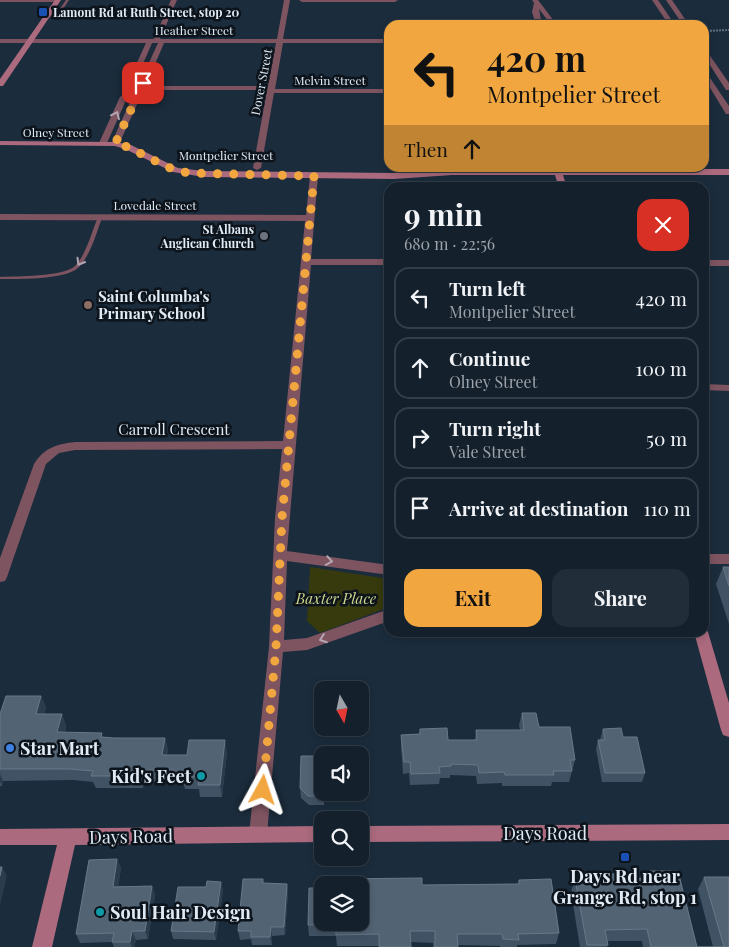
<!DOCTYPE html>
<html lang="en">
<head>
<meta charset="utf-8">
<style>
  :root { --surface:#14212d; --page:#212e39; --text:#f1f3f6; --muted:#9da3aa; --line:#333e49; --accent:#f1a640 }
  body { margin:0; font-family:"Playfair Display",serif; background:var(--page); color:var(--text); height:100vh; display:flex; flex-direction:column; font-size:19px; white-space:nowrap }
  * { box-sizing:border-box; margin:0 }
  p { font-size:16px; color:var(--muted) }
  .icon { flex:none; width:28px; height:28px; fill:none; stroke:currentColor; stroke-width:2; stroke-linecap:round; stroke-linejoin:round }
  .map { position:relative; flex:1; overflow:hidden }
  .sheet { position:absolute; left:384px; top:182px; width:325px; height:455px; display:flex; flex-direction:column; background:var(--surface); border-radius:15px; box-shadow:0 2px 8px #0003,0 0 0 1px var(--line) }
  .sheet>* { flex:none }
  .guide { position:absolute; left:384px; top:20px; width:325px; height:152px; border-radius:15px; box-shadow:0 2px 8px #0003,0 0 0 1px var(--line); background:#f1a640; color:#111; overflow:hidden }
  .needle { width:32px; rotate:171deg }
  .fabs { position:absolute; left:314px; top:681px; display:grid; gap:10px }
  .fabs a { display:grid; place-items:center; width:55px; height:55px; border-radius:10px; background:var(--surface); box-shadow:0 2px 8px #0003,0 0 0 1px var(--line); font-size:25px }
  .pin { position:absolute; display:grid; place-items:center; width:42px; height:42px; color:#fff; margin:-21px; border-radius:10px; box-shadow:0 2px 8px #0006 }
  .me { position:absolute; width:55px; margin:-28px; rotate:5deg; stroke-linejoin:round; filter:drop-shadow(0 0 4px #0008) }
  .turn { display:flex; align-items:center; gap:18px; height:105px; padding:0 20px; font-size:22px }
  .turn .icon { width:65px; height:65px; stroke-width:2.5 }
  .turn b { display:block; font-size:35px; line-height:42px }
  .then { display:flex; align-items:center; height:48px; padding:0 20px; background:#0003; gap:10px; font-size:19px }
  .round { display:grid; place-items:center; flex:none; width:52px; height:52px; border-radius:15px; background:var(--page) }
  .overview { display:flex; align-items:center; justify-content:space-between; height:85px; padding:0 20px }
  h1 { font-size:30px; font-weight:700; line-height:38px }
  .cta { display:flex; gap:10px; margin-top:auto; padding:10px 20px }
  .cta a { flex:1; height:58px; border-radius:15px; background:var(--accent); color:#111; font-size:20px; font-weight:700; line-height:58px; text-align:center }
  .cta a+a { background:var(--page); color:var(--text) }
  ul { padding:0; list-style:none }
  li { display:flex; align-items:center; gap:15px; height:62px; margin:0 10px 8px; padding:0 10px; border:2px solid var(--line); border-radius:15px }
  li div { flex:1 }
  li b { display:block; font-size:19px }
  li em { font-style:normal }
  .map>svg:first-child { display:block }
  .green { fill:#373a0d }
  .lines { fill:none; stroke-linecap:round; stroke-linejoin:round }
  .path { stroke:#61707e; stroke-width:2; stroke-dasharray:2 1; stroke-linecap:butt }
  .lane { fill:#7d5460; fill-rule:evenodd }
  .street { fill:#7d5460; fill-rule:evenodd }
  .secondary { fill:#ab6a7e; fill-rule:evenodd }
  .wall { fill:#415264 }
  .shaded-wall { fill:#2b3c4d }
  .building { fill:#526374; stroke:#687888 }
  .oneway { stroke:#b3a6b2 }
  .route { stroke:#f1a640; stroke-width:9; stroke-dasharray:0 16.2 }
  .transit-dot { fill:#1a4fb4; stroke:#0c131b; stroke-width:2 }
  .worship-dot { fill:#6b7280; stroke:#0c131b; stroke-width:2 }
  .education-dot { fill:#8d6e63; stroke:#0c131b; stroke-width:2 }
  .shop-dot { fill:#3f7fe0; stroke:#0c131b; stroke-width:2 }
  .culture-dot { fill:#0f9aa8; stroke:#0c131b; stroke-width:2 }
  .labels { text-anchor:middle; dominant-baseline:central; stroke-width:5; stroke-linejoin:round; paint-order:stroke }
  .far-poi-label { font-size:12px; font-weight:bold; fill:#dfeaf5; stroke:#0c131b; text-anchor:start }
  .far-street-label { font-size:12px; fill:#dfeaf5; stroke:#0c131b }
  .poi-label { font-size:15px; font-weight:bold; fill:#dfeaf5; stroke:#0c131b; text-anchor:start }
  .street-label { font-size:15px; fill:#dfeaf5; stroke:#0c131b }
  .park-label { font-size:15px; font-style:italic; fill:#ced58c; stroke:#0c131b }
  .near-poi-label { font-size:18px; font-weight:bold; fill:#dfeaf5; stroke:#0c131b; text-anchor:start }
  .near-street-label { font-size:18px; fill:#dfeaf5; stroke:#0c131b }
</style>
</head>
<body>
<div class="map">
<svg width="729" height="947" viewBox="0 0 729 947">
  <rect width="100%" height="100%" fill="#1b2c3c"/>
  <path class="green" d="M310,567l79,12v28l-69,26 -13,-12z"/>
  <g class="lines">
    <path class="path" d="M704,31l25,-1"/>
    <path class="lane" d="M66,0h3l-8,12 -13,6h-2v-2l13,-6z
      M98,217l4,1c-6,16 -11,36 -23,49 -12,13 -61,12 -79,12v-2c17,-1 63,0 75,-11 11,-11 17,-35 23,-49z"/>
    <path class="street" d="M0,0h60l-3,2h-57z
      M171,0h6l-17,39h117l7,-39h6l-7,39h106v4h-106l-8,46h114v4h-115l-13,75 -4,2 -4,-2 14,-78h-128v10l-20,44 -4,2 -4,-2 20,-44v-4l-4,2 -20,45 -4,2 -4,-2 21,-46 11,-8 -4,-5 19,-41h-146v-4h154zM152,43h6l-18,39 -4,3 1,-7zM164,43h112l-8,43h-125l4,-3z
      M299,0h99l-3,2h-93z
      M532,0h6l19,25h-6l-12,-16 3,16h-6l-4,-13 2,-9z
      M652,0h6l17,25h-6z
      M666,0h6l17,25h-6z
      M704,49l2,1 23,33v7h-3l-22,-34z
      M704,71l2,1 23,34v8h-3l-22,-36z
      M314,173l4,3 -7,83h78v6h-78l-24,286 102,14v10l-102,-14 -3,79 23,-2 82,-29v12l-82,29 -24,2 -16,182 -3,6 -6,2 -6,-2 -3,-6 20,-187 6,-129 7,-69 -207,1 -16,3 -13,11 -39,113 -2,4 -5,1v-24l34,-94c10,-16 23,-20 41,-22l208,-1 22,-220 -305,-1v-6l306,1 4,-39z
      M704,260h25v6h-25z
      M704,384l25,1v6l-25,-1z
      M704,554h25v10h-25z"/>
    <path class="secondary" d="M55,0h6l-58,86h-3v-7z
      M0,141l115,1 16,3 47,23 26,3 190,2 58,-4h277v6h-166l4,13h-8l-4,-13h-103l-58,4 -190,-2 -31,-5 -48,-23 -10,-3 -115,-1z
      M704,627l4,5 21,71v34l-6,-2 -2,-5 -27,-98h10z
      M729,824v16l-369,2v-16z
      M322,826v16l-247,3 -23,102h-20l25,-102h-57v-16z"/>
  </g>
  <path class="wall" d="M723,567h6v57l-13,-40z
    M41,696l5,12 -2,6h18l4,12 -1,6 49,6h51l3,12 -1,5h20l40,-3 -5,45h-22l-1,-8h-14l-1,-4h-7l-1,-3h-32l-1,6h-47l-3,-6 -19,-2 -71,1 -1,5h-2v-72z
    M522,713l53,47 -6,22h-17l-1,4h-49v-3l-25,1 -1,-8 -26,-1v3h-10l-1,6 -29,1 -1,-12 -6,1 -2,-28v-11l18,-1 1,-5 28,11h27l1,-10h44l-1,-5z
    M603,729l20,8 22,36 -3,9h-40l-6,-33 2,-9h2z
    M300,788l22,4h11v7h-9v6h-15l-8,-7z
    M117,859l4,9 -3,18h34l3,9 -7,44 -12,1 -2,7h-20l-2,-5 -32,1 -4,-9z
    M650,871l47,76h16l-15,-58 6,-12 25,70h-86l-1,-6h-35l1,4 -1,2h-27l-9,-55 4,-13h18l1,-5 21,5 32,-1z
    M519,880l40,53 -3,11 -39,1v2h-17v-1l-42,-1v2h-25v-4l-22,-1 -33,4h-41l-1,-10h-27l-1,-11 14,-37 100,-3 96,-1z
    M264,883l23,1 1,8 -3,43 -13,1v9h-20l-1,-6 -11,1 -2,-9z
    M223,890l-7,50 -43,-1 -2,-8z"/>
  <path class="shaded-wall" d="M41,696l5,12 -5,18 -5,-12z
    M62,714l4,12 -4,18 -5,-12z
    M165,738l3,12 -3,17 -3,-12z
    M225,740l2,12 -5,45 -2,-12z
    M141,770l3,12 -1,6 -3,-12z
    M0,774l3,7 -1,5 -2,-4z
    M117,859l4,9 -4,27 -4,-8z
    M2,867l5,9 -7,29v-29z
    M221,882l2,8 -7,50 -2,-8z
    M287,884l1,8 -3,43 -1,-8z
    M152,886l3,9 -7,44 -3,-8z
    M271,927l1,9v9l-2,-8z
    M132,931l4,9 -2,7h-2l-2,-5z"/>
  <path class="building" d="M723,567h6v19z
    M6,696h35l-5,18h26l-5,18 45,1 -1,4 13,1h51l-3,17h25l2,-15h36l-5,45h-22l1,-8h-17l1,-4h-9v-3h-33l-1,6h-49l2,-5 -23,-2h-70v-55z
    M522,713h14l3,14h31l5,33h-5l2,11h-19l1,4h-49l-1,-3 -25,1 -1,-8 -27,-1v2l-12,1 1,6 -29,1 -1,-12h-6l-3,-27 19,-1v-5l27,-1 1,12h29l-1,-10h48z
    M621,728l2,9h14l8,36h-40l-7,-33h7l-2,-11z
    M301,756h21v36h2v4h-16l-8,-8z
    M117,859l-4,28 39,-1 -7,45h-13l-2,11h-18l2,-9 -38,1 13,-74z
    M0,867h2l-2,9z
    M650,871h28l19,76h27l-20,-70h25v70h-78l-4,-18 -42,1 3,15h-21l-12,-66h20l-1,-5h20l1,5 37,-1z
    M422,878v7l97,-1v-4l32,-1 8,54 -41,1 1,6 -16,-1 -1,-5h-45l1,13h-23v-16h-25l1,16h-32v-13l-43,1v-11l-28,1 1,-37h13v34h38v-37h-24v-6z
    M243,879h20v4l24,1 -3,43h-13l-1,10h-19v-6h-13z
    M207,881l14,1 -7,50 -43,-1 7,-44h28z"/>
  <defs><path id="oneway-chevron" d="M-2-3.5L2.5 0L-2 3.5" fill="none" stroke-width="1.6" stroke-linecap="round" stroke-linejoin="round" transform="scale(1.25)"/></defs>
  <g class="oneway">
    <use href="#oneway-chevron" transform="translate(116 115) rotate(-65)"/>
    <use href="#oneway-chevron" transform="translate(80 262) rotate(120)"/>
    <use href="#oneway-chevron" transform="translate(329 561) rotate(9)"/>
    <use href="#oneway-chevron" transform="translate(323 639) rotate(160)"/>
  </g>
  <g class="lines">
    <path class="route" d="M143,83l-8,5 -1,15 -19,41 13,3 39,20 21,6 126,3 -32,342 -6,129 -13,143"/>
  </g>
  <g class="transit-dot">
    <rect x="38" y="7" width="10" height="10" rx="2.5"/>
    <rect x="620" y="852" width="10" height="10" rx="2.5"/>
  </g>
  <circle class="worship-dot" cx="264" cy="236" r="5"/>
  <circle class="education-dot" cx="88" cy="305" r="5"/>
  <circle class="shop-dot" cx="10" cy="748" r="5"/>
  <g class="culture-dot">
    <circle cx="201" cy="776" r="5"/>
    <circle cx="100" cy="912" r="5"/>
  </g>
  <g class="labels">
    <g class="far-poi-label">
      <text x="53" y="12">Lamont Rd at Ruth Street, stop 20</text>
      <text x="254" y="229" text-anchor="end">St Albans<tspan x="254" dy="14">Anglican Church</tspan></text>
    </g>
    <g class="far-street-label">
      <text x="194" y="30">Heather Street</text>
      <text x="330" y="80">Melvin Street</text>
      <text transform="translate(261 82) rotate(-79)">Dover Street</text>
      <text x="56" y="132">Olney Street</text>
      <text x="226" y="155">Montpelier Street</text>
      <text x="155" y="205">Lovedale Street</text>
    </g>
    <g class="poi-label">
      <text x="98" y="296">Saint Columba's<tspan x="98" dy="17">Primary School</tspan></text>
    </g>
    <g class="street-label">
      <text x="174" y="429">Carroll Crescent</text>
    </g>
    <g class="park-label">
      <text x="336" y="598">Baxter Place</text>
    </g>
    <g class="near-poi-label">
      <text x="20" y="748">Star Mart</text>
      <text x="191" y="776" text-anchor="end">Kid's Feet</text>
      <text x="625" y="876" text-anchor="middle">Days Rd near<tspan x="625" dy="21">Grange Rd, stop 1</tspan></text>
      <text x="110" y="912">Soul Hair Design</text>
    </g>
    <g class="near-street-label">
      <text x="545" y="833">Days Road</text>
      <text transform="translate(131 836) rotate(-1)">Days Road</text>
    </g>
  </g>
</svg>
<div class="fabs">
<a><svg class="needle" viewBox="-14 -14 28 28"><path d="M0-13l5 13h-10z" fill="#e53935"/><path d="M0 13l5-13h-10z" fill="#9da3aa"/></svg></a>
<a><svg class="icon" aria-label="sound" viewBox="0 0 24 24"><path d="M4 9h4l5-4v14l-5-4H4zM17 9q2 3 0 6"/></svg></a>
<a><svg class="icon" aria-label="search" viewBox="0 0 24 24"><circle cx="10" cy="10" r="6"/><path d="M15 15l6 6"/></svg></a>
<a><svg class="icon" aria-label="layers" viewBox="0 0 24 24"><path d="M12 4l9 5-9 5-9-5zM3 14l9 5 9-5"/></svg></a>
</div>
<div class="pin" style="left:143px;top:83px;background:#d93025"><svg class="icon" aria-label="arrive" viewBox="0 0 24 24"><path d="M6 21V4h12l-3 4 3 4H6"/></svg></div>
<svg class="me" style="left:263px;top:790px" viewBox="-20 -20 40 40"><path d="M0-17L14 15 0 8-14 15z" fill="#f1a640" stroke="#fff" stroke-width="4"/></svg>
<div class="guide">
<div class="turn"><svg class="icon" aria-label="left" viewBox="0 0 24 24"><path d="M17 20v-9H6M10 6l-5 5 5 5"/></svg><div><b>420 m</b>Montpelier Street</div></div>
<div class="then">Then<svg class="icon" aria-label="ahead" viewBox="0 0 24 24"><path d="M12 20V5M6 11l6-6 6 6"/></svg></div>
</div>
<section class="sheet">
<div class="overview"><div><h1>9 min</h1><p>680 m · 22:56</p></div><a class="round" style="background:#d93025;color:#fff"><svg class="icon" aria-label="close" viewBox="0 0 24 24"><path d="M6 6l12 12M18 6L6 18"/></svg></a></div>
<ul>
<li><svg class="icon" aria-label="left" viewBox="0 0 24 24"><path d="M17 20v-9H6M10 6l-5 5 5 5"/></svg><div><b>Turn left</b><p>Montpelier Street</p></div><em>420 m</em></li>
<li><svg class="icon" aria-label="ahead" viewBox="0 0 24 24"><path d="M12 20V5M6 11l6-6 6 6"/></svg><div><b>Continue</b><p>Olney Street</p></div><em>100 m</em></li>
<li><svg class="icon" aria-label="right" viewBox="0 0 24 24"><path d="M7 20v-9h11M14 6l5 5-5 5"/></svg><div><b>Turn right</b><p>Vale Street</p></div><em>50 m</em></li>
<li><svg class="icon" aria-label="arrive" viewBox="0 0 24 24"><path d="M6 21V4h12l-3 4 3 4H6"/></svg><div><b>Arrive at destination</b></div><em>110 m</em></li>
</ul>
<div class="cta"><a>Exit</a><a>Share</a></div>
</section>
</div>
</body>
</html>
